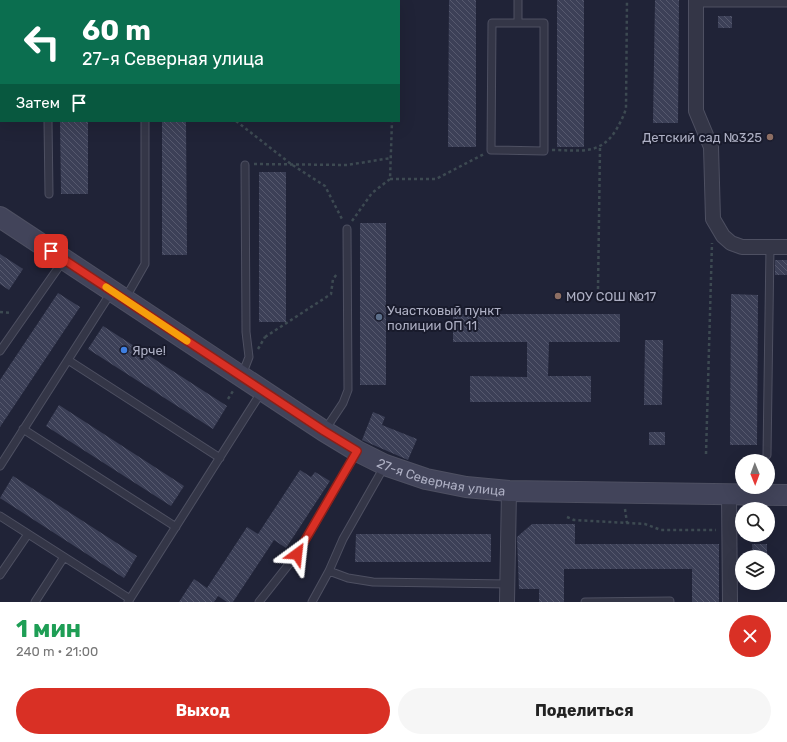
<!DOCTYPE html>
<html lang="ru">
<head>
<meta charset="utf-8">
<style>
  :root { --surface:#fff; --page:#f6f6f6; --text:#222; --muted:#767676; --accent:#d93025 }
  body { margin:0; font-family:Rubik,sans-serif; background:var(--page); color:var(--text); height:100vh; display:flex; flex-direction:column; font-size:15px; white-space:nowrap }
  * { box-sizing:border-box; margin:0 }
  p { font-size:13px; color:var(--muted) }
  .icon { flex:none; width:22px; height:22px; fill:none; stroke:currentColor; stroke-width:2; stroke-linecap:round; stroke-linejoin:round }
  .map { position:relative; height:602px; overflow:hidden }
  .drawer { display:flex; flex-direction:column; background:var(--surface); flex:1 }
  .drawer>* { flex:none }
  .banner { position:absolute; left:0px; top:0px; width:400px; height:122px; box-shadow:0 4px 16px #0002; background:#0b6e4f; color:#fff; overflow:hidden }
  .needle { width:26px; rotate:179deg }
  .fabs { position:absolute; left:735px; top:454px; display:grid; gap:8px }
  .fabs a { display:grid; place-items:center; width:40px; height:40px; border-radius:50%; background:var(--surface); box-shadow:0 4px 16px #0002; font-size:20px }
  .pin { position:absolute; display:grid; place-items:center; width:34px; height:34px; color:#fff; margin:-17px; border-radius:8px; box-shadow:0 2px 6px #0006 }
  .me { position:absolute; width:44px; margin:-22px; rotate:30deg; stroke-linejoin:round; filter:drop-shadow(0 0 3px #0008) }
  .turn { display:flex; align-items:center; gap:14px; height:84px; padding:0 16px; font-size:18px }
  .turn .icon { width:52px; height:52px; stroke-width:2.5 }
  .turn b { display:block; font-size:28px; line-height:34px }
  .then { display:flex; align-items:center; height:38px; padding:0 16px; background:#0003; gap:8px; font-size:15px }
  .round { display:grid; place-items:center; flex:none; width:42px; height:42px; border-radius:21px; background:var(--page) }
  .headline { display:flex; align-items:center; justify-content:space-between; height:68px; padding:0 16px }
  h1 { font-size:24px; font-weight:700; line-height:30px; color:#1e9e55 }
  .action { display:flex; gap:8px; margin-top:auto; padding:8px 16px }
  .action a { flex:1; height:46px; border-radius:24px; background:var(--accent); color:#fff; font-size:16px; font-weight:700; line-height:46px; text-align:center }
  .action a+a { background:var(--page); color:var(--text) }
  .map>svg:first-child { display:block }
  .building { fill:url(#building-back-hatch) }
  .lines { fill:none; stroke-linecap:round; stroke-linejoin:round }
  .lane-casing { stroke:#4e5062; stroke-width:9 }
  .street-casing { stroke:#4e5062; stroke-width:16 }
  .secondary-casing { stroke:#4e5062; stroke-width:22 }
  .path { stroke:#3d4a52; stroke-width:2.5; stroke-dasharray:3 3; stroke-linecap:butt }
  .lane { stroke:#343647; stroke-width:7 }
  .street { stroke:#343647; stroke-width:14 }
  .secondary { stroke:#42445a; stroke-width:20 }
  .route-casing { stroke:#8d1f18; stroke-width:10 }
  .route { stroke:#d93025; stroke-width:7 }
  .slow { stroke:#f59e0b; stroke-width:7 }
  .education-dot { fill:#8d6e63; stroke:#191b2c; stroke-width:1.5 }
  .service-dot { fill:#5c6f8a; stroke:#191b2c; stroke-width:1.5 }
  .shop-dot { fill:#3f7fe0; stroke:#191b2c; stroke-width:1.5 }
  .labels { text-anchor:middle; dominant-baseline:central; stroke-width:4; stroke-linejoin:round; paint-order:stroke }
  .poi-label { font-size:13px; fill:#aeb0c4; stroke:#191b2c; text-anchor:start }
  .street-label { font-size:13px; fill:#aeb0c4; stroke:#191b2c }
</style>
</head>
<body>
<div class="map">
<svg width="787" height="602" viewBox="0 0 787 602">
  <defs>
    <pattern id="building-back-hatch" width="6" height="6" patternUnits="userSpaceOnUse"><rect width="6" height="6" fill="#3c4057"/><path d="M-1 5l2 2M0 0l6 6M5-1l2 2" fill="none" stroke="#56596e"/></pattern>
  </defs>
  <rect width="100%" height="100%" fill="#202337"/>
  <path class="building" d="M449,0h27v147h-28z
    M557,0h27v147h-27z
    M655,0h24l-1,123h-25z
    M718,16h14v12h-14z
    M60,121h28v73h-27z
    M162,121h24l1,134h-25z
    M259,172h27v150h-27z
    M360,223h26v162h-26z
    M0,254l23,15 -14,21 -9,-6z
    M775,260h12v15h-12z
    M58,293l22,14 -80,120v-47z
    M731,294l27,1 -1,150h-27z
    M453,314h167v28h-71l-1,34h43v26h-121v-26l57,1v-35h-74z
    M103,326l124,80 -14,23 -125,-80z
    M645,340h18l-1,65h-18z
    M59,405l125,81 -13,20 -125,-80z
    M373,412l12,5 -3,8 35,14 -9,21 -46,-20z
    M649,432h16v13h-16z
    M300,470l11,7 4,-5 15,9 -44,67 -12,-8 -41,62h-6l-9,-6 -4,6h-35l15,-23 13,9 40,-61 11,7z
    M13,476l124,80 -13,22 -124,-80z
    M532,524h43v20h144v58h-27v-33h-128v33h-25v-13h-20l-2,-52z
    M356,534h135v28h-136z
    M752,544h15v13h-14z"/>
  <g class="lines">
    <g class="lane-casing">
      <path id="lane" d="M695,3h92
        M0,13h1
        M492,23h52v128l-53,-1z
        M518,23v-23
        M48,121l1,73
        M125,299l20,-35v-143
        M0,351l63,-90
        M68,360l152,98
        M242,375l7,-18 -3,-25 -1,-167
        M23,429l153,98
        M325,430l18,-27 5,-13 -1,-161
        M767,455l3,-208
        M0,466l112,-175
        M0,516l130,83
        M329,571l19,7 25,4 136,2
        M0,575l28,-41
        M35,602l29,-45
        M128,602l134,-211
        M259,602l38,-48 59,-101
        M312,602l17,-31 14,-32 41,-72
        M585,602l85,-1"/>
    </g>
    <g class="street-casing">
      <path id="street" d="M227,0v1
        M696,0v111l15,36 2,72 10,17 8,7 11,4h45
        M729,495l1,107
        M507,602l2,-111"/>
    </g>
    <g class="secondary-casing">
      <g id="secondary">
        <path id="s1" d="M0,217l324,214 33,20 28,14 41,14 40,8 43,4 278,4"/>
      </g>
    </g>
    <path class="path" d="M397,1v-1
      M236,121l55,43 34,22 18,35
      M552,150c27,0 48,6 64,-20 4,-7 8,-14 10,-22l1,-108
      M254,164l93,1 44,-7
      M390,179h46l48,-25
      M352,221l20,-28 18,-14 2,-58
      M598,289l2,-141
      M0,312l11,1
      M265,337l66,-43 2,-15 4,-5
      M258,349l7,-12
      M228,399l5,-8
      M706,454l6,-211
      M625,509l2,14
      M567,517l7,3 71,4 16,6h55"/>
    <use href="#lane" class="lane"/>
    <use href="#street" class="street"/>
    <use href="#secondary" class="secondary"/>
  </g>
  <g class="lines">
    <g class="route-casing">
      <path id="route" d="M51,251l273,180 33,20 -60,103"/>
    </g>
    <use href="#route" class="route"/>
    <path class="slow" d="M106,287l81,54"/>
  </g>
  <g class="education-dot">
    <circle cx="770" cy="137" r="4"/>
    <circle cx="558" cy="296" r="4"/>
  </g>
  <circle class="service-dot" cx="379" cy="317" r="4"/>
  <circle class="shop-dot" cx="124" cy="350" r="4"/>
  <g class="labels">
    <g class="poi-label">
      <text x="762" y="137" text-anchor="end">Детский сад №325</text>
      <text x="566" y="296">МОУ СОШ №17</text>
      <text x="387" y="310">Участковый пункт<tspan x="387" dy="15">полиции ОП 11</tspan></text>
      <text x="132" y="350">Ярче!</text>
    </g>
    <g class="street-label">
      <text stroke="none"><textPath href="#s1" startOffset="516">27-я Северная улица</textPath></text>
    </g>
  </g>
</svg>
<div class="fabs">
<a><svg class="needle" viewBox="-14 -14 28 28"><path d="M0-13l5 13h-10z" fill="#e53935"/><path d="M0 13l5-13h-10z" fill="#767676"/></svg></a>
<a><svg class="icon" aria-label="search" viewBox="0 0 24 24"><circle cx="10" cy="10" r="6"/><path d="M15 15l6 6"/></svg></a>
<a><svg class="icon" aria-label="layers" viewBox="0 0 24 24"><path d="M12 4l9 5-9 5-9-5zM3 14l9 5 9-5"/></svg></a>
</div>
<div class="pin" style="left:51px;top:251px;background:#d93025"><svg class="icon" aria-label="arrive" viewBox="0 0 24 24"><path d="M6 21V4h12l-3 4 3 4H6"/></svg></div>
<svg class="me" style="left:297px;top:554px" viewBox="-20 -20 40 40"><path d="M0-17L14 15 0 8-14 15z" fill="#d93025" stroke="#fff" stroke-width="4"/></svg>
<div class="banner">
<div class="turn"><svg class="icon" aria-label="left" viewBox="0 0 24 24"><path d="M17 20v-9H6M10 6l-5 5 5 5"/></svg><div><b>60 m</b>27-я Северная улица</div></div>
<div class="then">Затем<svg class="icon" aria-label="arrive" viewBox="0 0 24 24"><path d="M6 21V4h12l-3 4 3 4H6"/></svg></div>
</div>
</div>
<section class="drawer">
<div class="headline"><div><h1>1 мин</h1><p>240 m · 21:00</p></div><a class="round" style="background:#d93025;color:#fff"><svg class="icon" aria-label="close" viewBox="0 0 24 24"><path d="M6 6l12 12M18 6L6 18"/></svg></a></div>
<div class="action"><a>Выход</a><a>Поделиться</a></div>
</section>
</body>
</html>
